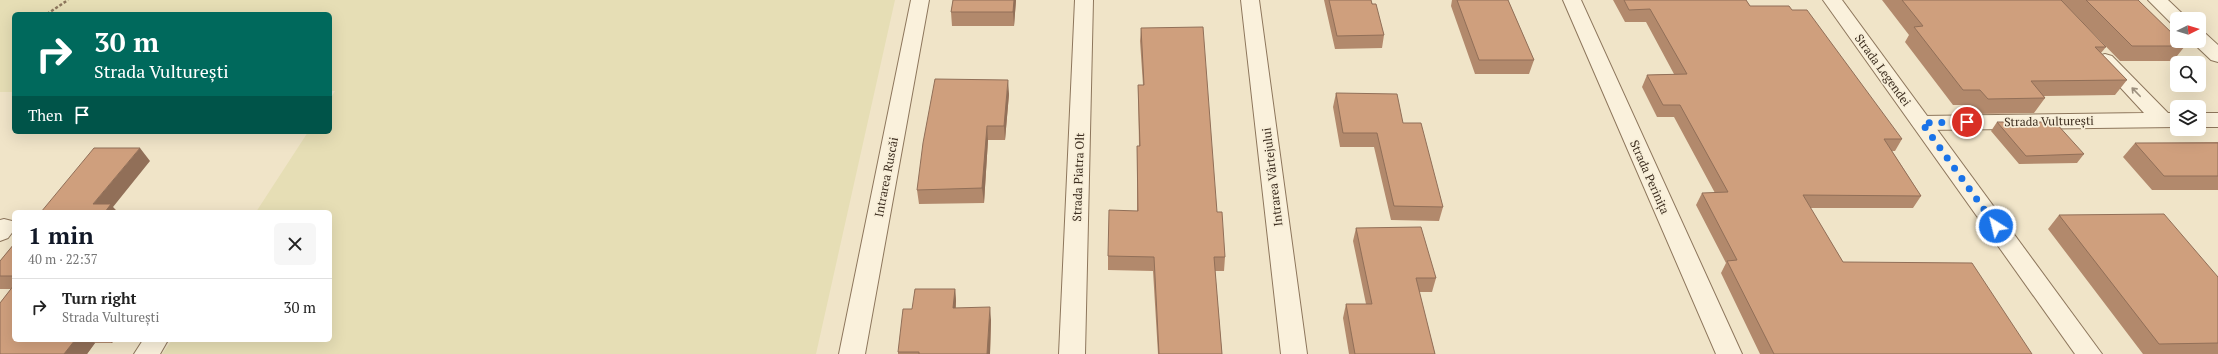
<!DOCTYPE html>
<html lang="en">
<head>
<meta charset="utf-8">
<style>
  :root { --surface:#fff; --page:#f6f6f6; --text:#222; --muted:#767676; --line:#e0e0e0; --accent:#111827 }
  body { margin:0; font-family:"PT Serif",serif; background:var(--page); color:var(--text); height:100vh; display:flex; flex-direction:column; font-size:15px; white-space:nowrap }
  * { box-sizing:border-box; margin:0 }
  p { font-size:13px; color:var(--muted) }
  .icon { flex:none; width:22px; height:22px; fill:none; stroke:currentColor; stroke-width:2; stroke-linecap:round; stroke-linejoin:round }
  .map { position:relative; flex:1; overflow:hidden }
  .details { position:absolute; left:12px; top:210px; width:320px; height:132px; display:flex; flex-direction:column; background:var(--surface); border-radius:6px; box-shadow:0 4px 16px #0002 }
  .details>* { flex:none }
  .top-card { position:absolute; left:12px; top:12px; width:320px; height:122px; border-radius:6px; box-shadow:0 4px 16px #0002; background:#00695c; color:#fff; overflow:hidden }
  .needle { width:26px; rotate:85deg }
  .controls { position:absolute; left:2170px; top:12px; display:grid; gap:8px }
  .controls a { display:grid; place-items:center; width:36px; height:36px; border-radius:6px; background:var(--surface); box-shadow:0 4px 16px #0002; font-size:20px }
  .pin { position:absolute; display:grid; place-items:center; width:34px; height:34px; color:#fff; margin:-17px; border:2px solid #fff; border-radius:50%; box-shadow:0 1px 4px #0007 }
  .me { position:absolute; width:44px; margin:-22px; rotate:324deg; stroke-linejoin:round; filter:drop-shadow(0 0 3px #0008) }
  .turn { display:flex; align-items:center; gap:14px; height:84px; padding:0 16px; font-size:18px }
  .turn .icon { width:52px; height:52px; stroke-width:2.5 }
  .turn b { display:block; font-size:28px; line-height:34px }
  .then { display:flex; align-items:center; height:38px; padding:0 16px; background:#0003; gap:8px; font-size:15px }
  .round { display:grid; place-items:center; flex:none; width:42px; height:42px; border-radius:6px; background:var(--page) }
  .head { display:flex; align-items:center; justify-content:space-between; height:68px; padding:0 16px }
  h1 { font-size:24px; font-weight:800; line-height:30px; color:var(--accent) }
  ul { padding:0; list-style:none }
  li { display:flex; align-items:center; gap:12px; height:56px; padding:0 16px; border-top:1px solid var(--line) }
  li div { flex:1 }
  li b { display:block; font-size:15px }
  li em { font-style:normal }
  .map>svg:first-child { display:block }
  .farmland { fill:#e6deb5 }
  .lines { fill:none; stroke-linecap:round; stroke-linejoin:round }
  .minor-casing { stroke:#8d765c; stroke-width:2 }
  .tertiary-casing { stroke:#8d765c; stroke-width:2 }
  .path { stroke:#8d765c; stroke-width:2.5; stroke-dasharray:3 2; stroke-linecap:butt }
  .minor { fill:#faf1dc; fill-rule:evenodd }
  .tertiary { fill:#faf1dc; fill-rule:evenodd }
  .wall { fill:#b2896c }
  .shaded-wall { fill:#916f58 }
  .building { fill:#cf9f7d; stroke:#916f58 }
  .oneway { stroke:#9c907e }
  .route { stroke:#1a73e8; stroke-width:7; stroke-dasharray:0 12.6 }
  .labels { text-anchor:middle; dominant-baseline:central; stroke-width:3.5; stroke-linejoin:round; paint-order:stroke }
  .street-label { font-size:12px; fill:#3d2e20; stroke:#f7eed8 }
</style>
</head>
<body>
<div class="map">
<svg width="2218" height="354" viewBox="0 0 2218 354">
  <rect width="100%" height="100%" fill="#f0e4c8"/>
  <path class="farmland" d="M0,0h895l-79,354h-654l10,-14h158v-128h-74l52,-80h22v-33l5,-8h-5v-77h-316v78h-14z"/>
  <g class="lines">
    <g class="minor-casing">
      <path id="minor" d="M911,0h18l-64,354h-26z
        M1075,0h18l-8,354h-26z
        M1241,0h18l48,354h-26z
        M1563,0h18l161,354h-26z
        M2148,0h20l20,19h-11v6l-6,-2z
        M2199,32l7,2 12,11v17l-7,-2 -20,-19h8z
        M2105,54l7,2 56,57h9v14l-255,3 -7,-2 -4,-5 4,-5 7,-2 222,-3 -49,-53 3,-4z
        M2199,113h19v14h-19z
        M4,219l8,2 2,9 -6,8 -8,3v-21z
        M143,340h25l-8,14h-26z"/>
    </g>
    <g class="tertiary-casing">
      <path id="tertiary" d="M1823,0h19l260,354h-27z"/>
    </g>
    <path class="path" d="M47,14l21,-14"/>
    <use href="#minor" class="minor"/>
    <use href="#tertiary" class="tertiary"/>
  </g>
  <path class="wall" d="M953,0h63l-2,26h-62l-1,-14z
    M1324,0h47l13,35 -2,13 -47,1z
    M1452,0h56l26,60 -5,14h-54l-24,-68z
    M1613,0h133l4,6 42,4 110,129 -7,12h-3l29,45 -8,12h-103l33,54 189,92h-272l-39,-81 5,-10 -30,-58 6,-12h13l-41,-76h-17l-15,-30 5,-12 27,-1 -28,-52h-21z
    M1882,0h179l45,47 -5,6 26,27 -12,15 -71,1 1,2 -11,15 -57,1 -7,-9h-17l-48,-63 4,-7z
    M2061,0h77l47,46 -12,15h-53z
    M1141,28l76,184 8,45 -1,14h-9l7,83h-64l-5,-83 -45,-1v-14l29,-45v-65h2l-1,-61h5l-3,-44z
    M1336,93l67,30 40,84 -4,14 -48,-1 -17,-73h-34l-7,-40z
    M1009,94l-4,46h-17l-4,63 -65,1 -2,-14z
    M1997,122l87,32 -7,9 -58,1 -28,-33z
    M2218,142v48h-66l-29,-33 12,-14z
    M2059,215l159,62v77h-75l-95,-125z
    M1356,228l80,50 -4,14h-13l16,62h-86l-6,-36 3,-14h20l-13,-63z
    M14,244v96h100l-2,3h-17l-8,11h-87v-51l11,-14h-11v-28z
    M955,289l1,12v7l35,12 -1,34h-92v-2z"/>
  <path class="shaded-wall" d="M1014,0h2l-2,26 -1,-14z
    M1008,80l1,14 -4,46 -1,-14z
    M987,126l1,14 -4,63 -2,-15z
    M140,148l10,13 -37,46 5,5h-19l-6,-8z
    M955,289l1,12 -2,20 -1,-13z
    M990,307l1,13 -1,34h-3z
    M75,340h17l3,3 -8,11h-23z
    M109,340h5l-2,3z"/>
  <path class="building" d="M953,0h61l-1,12h-62z
    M1329,0h42l1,4h4l8,31 -47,1z
    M1457,0h51l26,60h-55z
    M1624,0h122l4,6h39l3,4h15l95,129h-18l37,57 -118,-1 40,67 129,1 60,91h-258l-47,-93 10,-1 -35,-67 26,-1 -48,-87h-17l-16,-30 40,-1 -37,-65 -21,1z
    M1902,0h159l45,47h-11l32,33 -96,1 14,17 -57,1 -8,-9h-17l-49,-63 9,-1z
    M2086,0h52l39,38v3h3l5,5h-53z
    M1203,27l14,185h5l3,45h-11l8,97h-63l-5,-97 -46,-1 1,-46 29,1 -1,-65h3l-2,-61h6l-3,-57z
    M935,79l73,1 -4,46h-17l-5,62 -65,2 6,-47z
    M1336,93l61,1 6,29h18l22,84 -49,-1 -17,-73h-34z
    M1997,122h58l29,32 -58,2z
    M2135,143h83v33h-54z
    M94,148h46l-47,56h18l-6,8h-64z
    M2164,214l54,63v66l-59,1 -100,-129z
    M1421,227l15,51h-20l19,76h-80l-9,-50h26l-16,-76z
    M14,244v32h-14v-15z
    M14,285v55h61l-11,14h-64v-51z
    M915,289h40l-2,19 37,-1 -3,47h-68v-2h-21l5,-43h9z"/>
  <defs><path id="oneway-shaft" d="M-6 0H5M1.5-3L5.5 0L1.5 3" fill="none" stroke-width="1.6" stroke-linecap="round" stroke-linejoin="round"/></defs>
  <use class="oneway" href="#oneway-shaft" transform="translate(2136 92) rotate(-134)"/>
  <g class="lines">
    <path class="route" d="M1967,122l-45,1 74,103"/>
  </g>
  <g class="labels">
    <g class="street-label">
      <text transform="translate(1883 70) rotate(54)">Strada Legendei</text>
      <text transform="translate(2049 121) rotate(-1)">Strada Vulturești</text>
      <text transform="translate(886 177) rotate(-79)">Intrarea Ruscăi</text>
      <text transform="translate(1078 177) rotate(-88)">Strada Piatra Olt</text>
      <text transform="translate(1272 177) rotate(-97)">Intrarea Vârtejului</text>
      <text transform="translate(1650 177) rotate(66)">Strada Perinița</text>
    </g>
  </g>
</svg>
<div class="controls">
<a><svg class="needle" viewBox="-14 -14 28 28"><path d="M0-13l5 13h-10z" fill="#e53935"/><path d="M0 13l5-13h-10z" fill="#767676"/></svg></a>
<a><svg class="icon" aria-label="search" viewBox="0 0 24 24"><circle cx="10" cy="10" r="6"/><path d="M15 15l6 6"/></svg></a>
<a><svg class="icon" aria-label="layers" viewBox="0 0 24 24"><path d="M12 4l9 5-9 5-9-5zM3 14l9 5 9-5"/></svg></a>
</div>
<div class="pin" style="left:1967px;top:122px;background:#d93025"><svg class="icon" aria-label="arrive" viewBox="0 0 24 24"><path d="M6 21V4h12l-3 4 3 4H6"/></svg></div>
<svg class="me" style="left:1996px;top:226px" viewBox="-20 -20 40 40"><circle r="17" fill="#1a73e8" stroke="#fff" stroke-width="3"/><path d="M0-11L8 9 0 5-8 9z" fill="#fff"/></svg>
<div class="top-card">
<div class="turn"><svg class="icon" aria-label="right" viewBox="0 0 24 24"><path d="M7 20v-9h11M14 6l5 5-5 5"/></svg><div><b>30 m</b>Strada Vulturești</div></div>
<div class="then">Then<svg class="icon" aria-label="arrive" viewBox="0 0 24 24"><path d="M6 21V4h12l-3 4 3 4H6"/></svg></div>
</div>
<section class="details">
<div class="head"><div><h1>1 min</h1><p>40 m · 22:37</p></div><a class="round"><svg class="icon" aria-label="close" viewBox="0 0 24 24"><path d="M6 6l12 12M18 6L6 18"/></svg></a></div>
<ul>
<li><svg class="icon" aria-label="right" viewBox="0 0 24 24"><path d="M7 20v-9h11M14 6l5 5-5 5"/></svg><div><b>Turn right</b><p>Strada Vulturești</p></div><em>30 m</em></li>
</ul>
</section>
</div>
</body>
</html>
